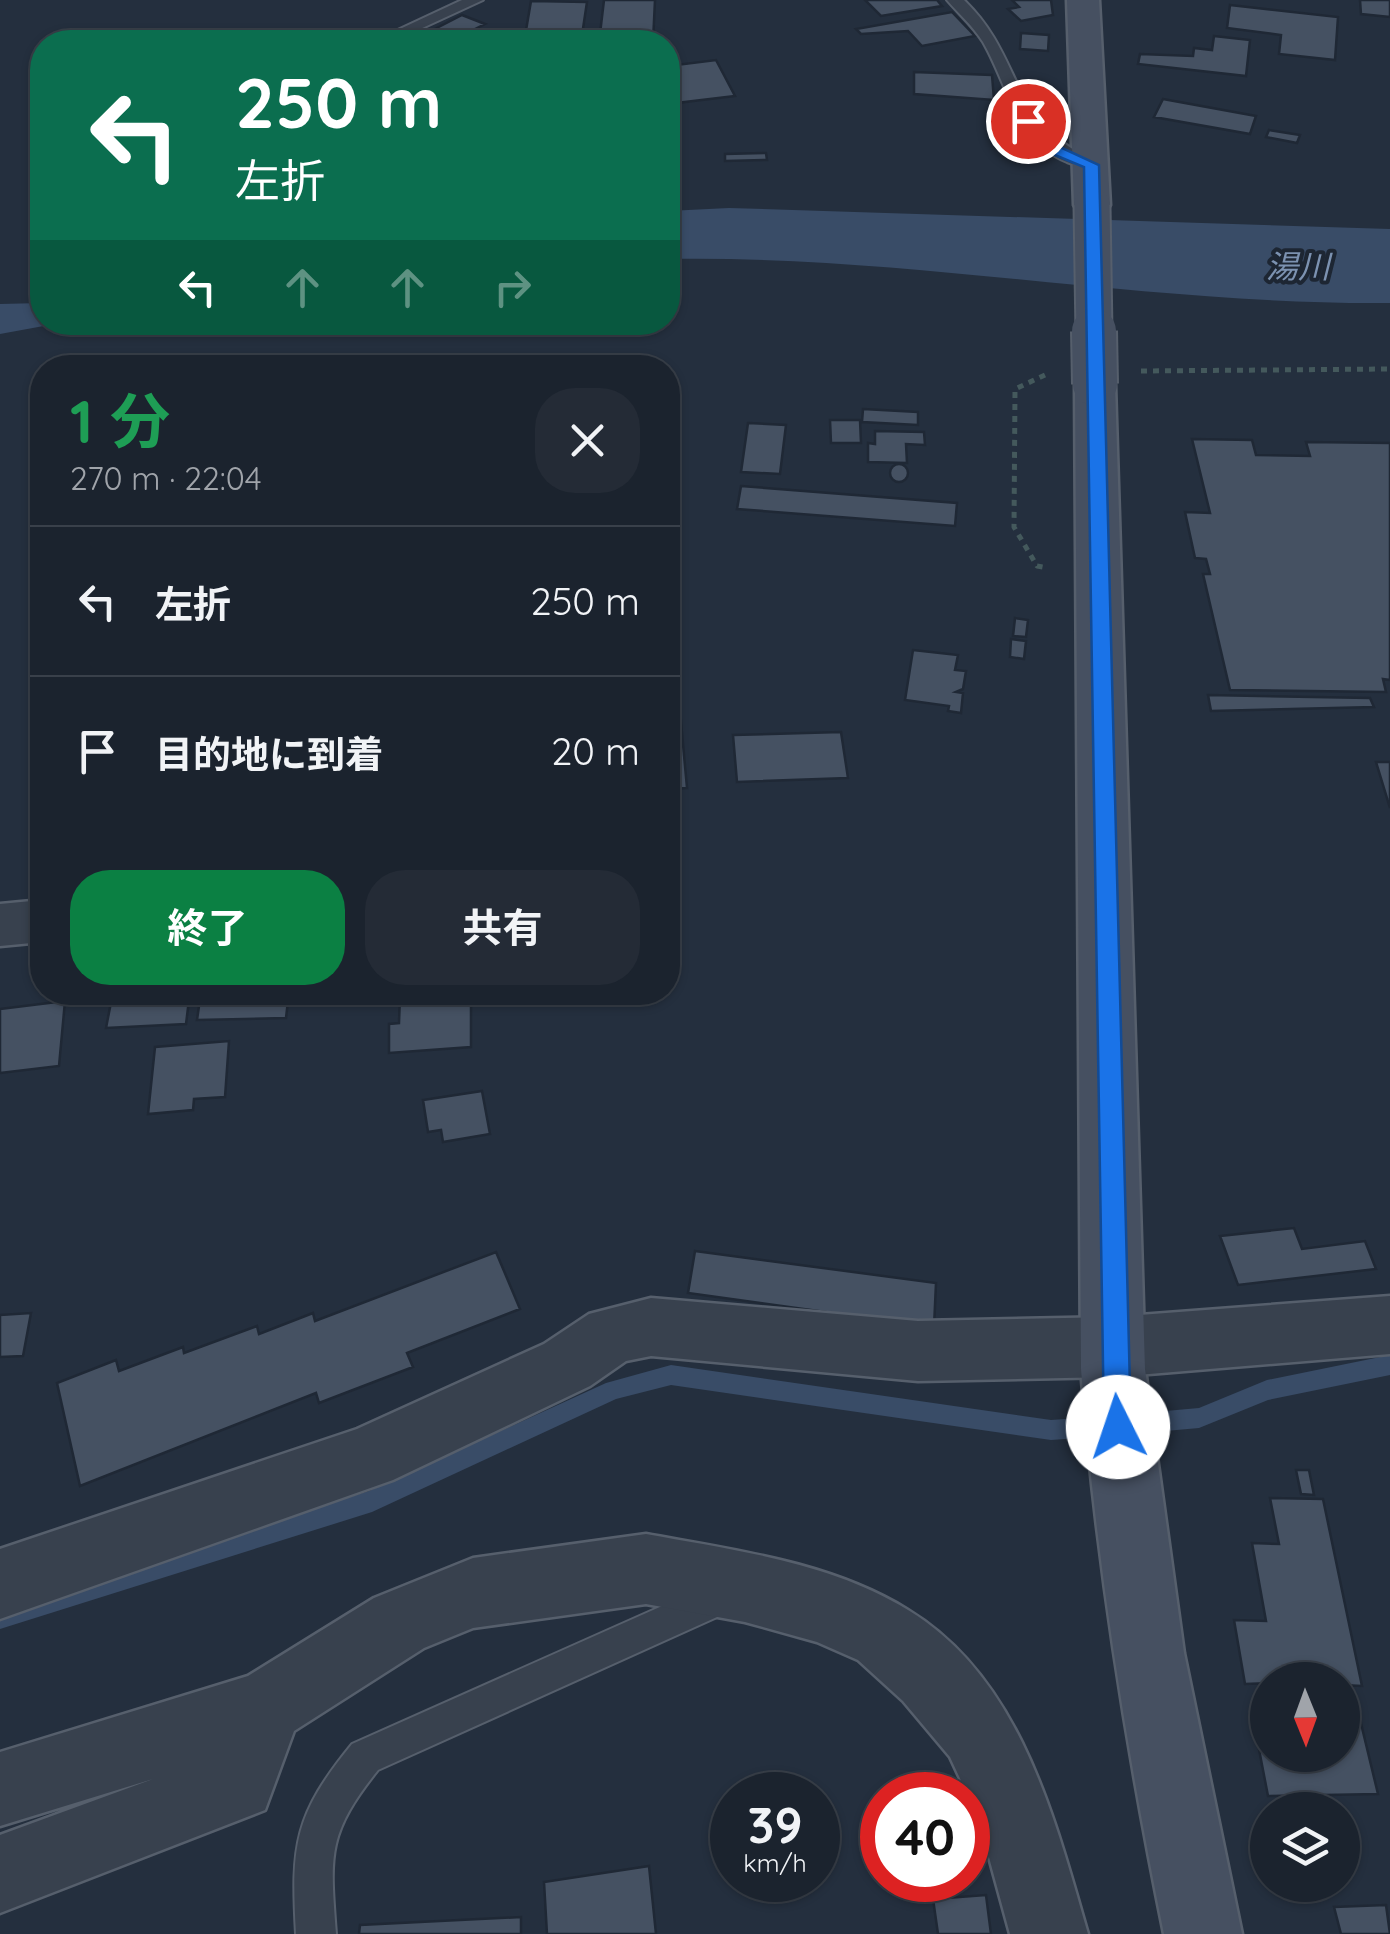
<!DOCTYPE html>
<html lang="ja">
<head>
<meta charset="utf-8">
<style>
  :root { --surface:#1b232e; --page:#242b36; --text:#f1f3f6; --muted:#a0a4aa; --line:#39404a; --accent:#0b8043 }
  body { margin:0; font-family:Quicksand,"Noto Sans JP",sans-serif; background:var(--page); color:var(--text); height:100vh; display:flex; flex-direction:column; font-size:38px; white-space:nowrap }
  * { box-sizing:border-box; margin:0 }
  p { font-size:32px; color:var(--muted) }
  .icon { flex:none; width:55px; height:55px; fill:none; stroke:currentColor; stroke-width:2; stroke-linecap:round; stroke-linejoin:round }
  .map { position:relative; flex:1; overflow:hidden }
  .panel { position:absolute; left:30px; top:355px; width:650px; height:650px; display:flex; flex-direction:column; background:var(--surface); border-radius:40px; box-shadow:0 2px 8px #0004,0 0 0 2px var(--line) }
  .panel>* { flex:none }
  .hud { position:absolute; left:30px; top:30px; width:650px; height:305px; border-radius:40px; box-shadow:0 2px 8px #0004,0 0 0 2px var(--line); background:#0b6e4f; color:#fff; overflow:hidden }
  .needle { width:65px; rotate:179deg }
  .tools { position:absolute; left:1250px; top:1662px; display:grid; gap:20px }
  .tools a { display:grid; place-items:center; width:110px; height:110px; border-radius:50%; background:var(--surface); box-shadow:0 2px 8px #0004,0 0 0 2px var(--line); font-size:50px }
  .speed { position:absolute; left:710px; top:1772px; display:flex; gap:20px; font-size:50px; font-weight:700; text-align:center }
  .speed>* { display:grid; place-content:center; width:130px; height:130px; border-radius:50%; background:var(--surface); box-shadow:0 2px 8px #0004,0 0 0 2px var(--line); line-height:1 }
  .speed small { font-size:25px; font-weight:400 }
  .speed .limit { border:15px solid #d22; background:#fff; color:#111 }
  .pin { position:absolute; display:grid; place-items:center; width:85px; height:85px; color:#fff; margin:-42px; border:5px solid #fff; border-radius:50%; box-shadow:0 2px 10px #0007 }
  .me { position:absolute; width:110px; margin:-55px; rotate:356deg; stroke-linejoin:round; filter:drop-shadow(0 0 8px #0008) }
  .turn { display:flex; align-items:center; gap:35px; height:210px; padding:0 40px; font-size:45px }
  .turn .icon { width:130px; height:130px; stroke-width:2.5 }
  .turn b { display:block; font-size:70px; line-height:85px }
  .lanes { display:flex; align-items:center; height:95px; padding:0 40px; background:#0003; justify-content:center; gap:50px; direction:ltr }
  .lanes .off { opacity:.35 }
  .round { display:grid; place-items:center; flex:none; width:105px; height:105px; border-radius:40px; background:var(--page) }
  .head { display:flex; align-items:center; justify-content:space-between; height:170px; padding:0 40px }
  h1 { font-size:60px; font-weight:700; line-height:75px; color:#1e9e55 }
  .cta { display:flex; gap:20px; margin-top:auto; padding:20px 40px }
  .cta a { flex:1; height:115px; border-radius:40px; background:var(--accent); color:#fff; font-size:40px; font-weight:700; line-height:115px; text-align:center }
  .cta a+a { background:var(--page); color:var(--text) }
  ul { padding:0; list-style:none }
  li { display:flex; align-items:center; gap:30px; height:150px; padding:0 40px; border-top:2px solid var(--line) }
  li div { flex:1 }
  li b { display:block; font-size:38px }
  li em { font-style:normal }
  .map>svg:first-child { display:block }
  .water { fill:#394c67 }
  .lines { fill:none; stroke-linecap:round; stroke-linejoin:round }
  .stream { fill:#394c67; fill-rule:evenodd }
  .building { fill:#455162; stroke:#1f2835; stroke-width:2.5 }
  .lane-casing { stroke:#565f6c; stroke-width:4 }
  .street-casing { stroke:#565f6c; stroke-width:5 }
  .secondary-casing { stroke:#565f6c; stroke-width:5 }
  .path { stroke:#44595c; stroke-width:5; stroke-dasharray:6 6; stroke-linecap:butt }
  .lane { fill:#38414e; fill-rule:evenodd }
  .street { fill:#38414e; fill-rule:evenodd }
  .secondary { fill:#465061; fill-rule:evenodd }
  .secondary-bridge-far1-casing { stroke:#565f6c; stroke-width:39; stroke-linecap:butt }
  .secondary-bridge-casing { stroke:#565f6c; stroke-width:48; stroke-linecap:butt }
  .secondary-bridge-far1 { stroke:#465061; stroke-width:35 }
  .secondary-bridge { stroke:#465061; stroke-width:44 }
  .route { fill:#1a73e8; stroke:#114b97; stroke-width:2.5 }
  .labels { text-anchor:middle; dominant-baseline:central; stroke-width:8; stroke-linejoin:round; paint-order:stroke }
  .far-water-label { font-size:32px; font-style:italic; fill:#7c92b1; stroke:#1d2633 }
</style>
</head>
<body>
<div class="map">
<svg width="1390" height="1934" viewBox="0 0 1390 1934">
  <rect width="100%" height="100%" fill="#242f3e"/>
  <path class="water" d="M729,208l661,21v74c-242,2 -480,-48 -722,-44v-48z
    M42,303v19l18,1 -60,11v-30z"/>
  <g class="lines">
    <path class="stream" d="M1390,1355v20l-122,25 -69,28 -67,6 -7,-3 -4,-7 4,-7 7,-3 67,-6 68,-28z
      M671,1365l380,55 55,-4 7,3 4,7 -4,7 -7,3 -55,4 -380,-55 -55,14 -244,113 -372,117v-22l369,-116 237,-108z"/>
  </g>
  <path class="building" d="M604,0h51l-2,42h-54z
    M865,0h72l5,6 -61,10z
    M1012,0h39l2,15 -32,6 -13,-12 11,-2z
    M1360,0h30v17l-29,-3z
    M531,1l56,1 -6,40h-57z
    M1230,5l108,12 -3,43 -56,-6 2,-19 -54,-7z
    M952,12l23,24 -53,10 -14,-15 -47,3 -5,-5z
    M462,15l23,9 -36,18 -22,-9z
    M1021,33l28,2 -1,16 -28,-2z
    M1214,36l36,4 -4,36 -108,-12 2,-10 53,2 1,-8 18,2z
    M716,60l19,36 -67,8v-38z
    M914,72l78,3 2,25 -80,-6z
    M1163,99l93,17 -6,18 -96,-17z
    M1269,130l31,5 -3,8 -31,-6z
    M766,153l1,7 -42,1v-7z
    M863,409l55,3v13l-56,-3z
    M830,420h30l1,23h-30z
    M748,423l38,2 -6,49 -39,-2z
    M875,431l49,1 1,13 -19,-1 1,19 -39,-1v-19l7,1z
    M1192,439l60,1 4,15 54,1 -4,-14 84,1v237l-7,-1 3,13 -156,-2 -27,-116h7l-4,-15 -11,-1 -10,-46 25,1z
    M890 473a9 9 0 1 1 18 0a9 9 0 1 1-18 0Z
    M741,486l216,17 -2,23 -218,-17z
    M1015,618l13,2 -2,17 -13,-1z
    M1011,639l15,2 -2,18 -14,-2z
    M913,650l45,5 -3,15 11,1 -3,18 -7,3 7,1 -2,20 -13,-2 1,-5 -44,-6z
    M668,689h10l9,99 -19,1z
    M1208,695l162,3 4,9 -163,4z
    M841,732l7,46 -111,4 -4,-47z
    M1376,762h14v46z
    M113,992h77l-4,32 -80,4z
    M201,992h88l-3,26 -89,2z
    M471,992v55l-82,6v-29l10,-1 1,-27z
    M65,1001l-6,65 -59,7v-64z
    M229,1041l-4,56 -31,2 -1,11 -45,4 7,-67z
    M482,1091l8,43 -47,8 -2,-12 -13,2 -5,-32z
    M1294,1228l8,21 63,-8 11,28 -138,16 -18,-49z
    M695,1251l241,32 -2,44 -246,-34z
    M496,1252l24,57 -113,44 6,14 -94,36 -3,-10 -236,93 -23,-103 59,-23 3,11 64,-24 1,6 73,-27 2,8 54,-21 2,8z
    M31,1313l-8,43 -23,1v-42z
    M1296,1470h13l5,25 -13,-1z
    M1270,1498l53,1 39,187 -20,-1v-5l-97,4 -11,-64 32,1 -14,-78 27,1z
    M1342,1711h16l20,83 -110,2 -16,-83h16v42h74z
    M649,1866l7,68h-109l-3,-52z
    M986,1895l5,39h-53l-5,-35z
    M1386,1905l4,29h-49l-7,-27z
    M521,1917v17h-162l1,-9z"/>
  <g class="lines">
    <g class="lane-casing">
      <path id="lane" d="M462,0h21l-91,42h-20z
        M947,0h17c63,61 42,124 133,161v8c-11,2 -19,-3 -30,-7 -53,-22 -58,-75 -84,-120 -10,-16 -24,-28 -36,-42z
        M725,1578l12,6 6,12 -6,12 -359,162c-51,64 -48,84 -42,164h-40c-5,-89 -2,-119 56,-190z"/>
    </g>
    <g class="street-casing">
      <path id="street" d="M42,900v42l-42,4v-42z
        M1390,1296v58l-277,23 -195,4 -267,-25 -25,5 -36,25 -197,94 -393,139v-70l357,-120 187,-85 45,-30 62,-16 267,23 195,-4z
        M646,1534c87,16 185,28 262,76 112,68 146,207 180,324h-78l-32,-117 -28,-60 -47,-56 -45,-41 -41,-18 -72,-20 -99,-18 -173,24 -49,20 -130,83 -29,79 -265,103v-78l153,-56 -153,47v-74l248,-76 126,-78 99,-40z"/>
    </g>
    <g class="secondary-casing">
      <path id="secondary" d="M1067,0h32l11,205 -5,8h-26l-5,-8z
        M1095,372l14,3 6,9 30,985 39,284 58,281h-78c-38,-187 -68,-375 -83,-565l-6,-985 6,-9z"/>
    </g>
    <path class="path" d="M1141,371l249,-2
      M1045,375l-30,14 -1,138 23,39 11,2"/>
    <use href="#lane" class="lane"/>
    <use href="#street" class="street"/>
    <use href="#secondary" class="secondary"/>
    <g class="secondary-bridge-far1-casing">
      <path id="secondary-bridge-far1" d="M1092,205l2,129"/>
    </g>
    <g class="secondary-bridge-casing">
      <path id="secondary-bridge" d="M1094,331l1,53"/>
    </g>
    <use href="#secondary-bridge-far1" class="secondary-bridge-far1"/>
    <use href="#secondary-bridge" class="secondary-bridge"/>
  </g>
  <path class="route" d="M1023,118h10l16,24 50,23 32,1262 -4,9 -9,4 -10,-4 -4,-9 -20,-1260 -46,-19z"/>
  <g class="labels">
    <g class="far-water-label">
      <text x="1298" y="266">湯川</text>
    </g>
  </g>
</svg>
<div class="tools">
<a><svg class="needle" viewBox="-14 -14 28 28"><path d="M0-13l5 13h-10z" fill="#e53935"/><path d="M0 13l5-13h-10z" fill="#a0a4aa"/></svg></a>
<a><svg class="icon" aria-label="layers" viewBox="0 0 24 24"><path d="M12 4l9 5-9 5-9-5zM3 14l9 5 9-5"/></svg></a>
</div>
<div class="speed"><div>39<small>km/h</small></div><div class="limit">40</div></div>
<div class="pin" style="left:1028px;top:121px;background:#d93025"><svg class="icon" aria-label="arrive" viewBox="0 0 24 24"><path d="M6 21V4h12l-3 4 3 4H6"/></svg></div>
<svg class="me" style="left:1118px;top:1427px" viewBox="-20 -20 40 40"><circle r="19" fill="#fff"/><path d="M0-13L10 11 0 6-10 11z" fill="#1a73e8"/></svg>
<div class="hud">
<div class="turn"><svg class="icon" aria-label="left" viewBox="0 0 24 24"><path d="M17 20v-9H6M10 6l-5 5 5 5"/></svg><div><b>250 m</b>左折</div></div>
<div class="lanes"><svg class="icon" aria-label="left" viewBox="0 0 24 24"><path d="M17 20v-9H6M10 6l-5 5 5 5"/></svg><svg class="icon off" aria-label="ahead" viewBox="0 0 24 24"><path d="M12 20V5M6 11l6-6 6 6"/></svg><svg class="icon off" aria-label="ahead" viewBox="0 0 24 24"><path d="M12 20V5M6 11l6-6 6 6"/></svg><svg class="icon off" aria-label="right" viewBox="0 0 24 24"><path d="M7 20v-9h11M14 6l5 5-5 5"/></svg></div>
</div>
<section class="panel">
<div class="head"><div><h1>1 分</h1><p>270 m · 22:04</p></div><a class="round"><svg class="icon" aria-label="close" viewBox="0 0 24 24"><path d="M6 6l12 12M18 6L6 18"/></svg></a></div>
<ul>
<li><svg class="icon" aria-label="left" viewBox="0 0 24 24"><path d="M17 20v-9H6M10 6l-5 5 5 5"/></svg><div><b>左折</b></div><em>250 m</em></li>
<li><svg class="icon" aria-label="arrive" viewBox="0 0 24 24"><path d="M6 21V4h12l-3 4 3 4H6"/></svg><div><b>目的地に到着</b></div><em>20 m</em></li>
</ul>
<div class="cta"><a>終了</a><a>共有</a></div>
</section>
</div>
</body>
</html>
